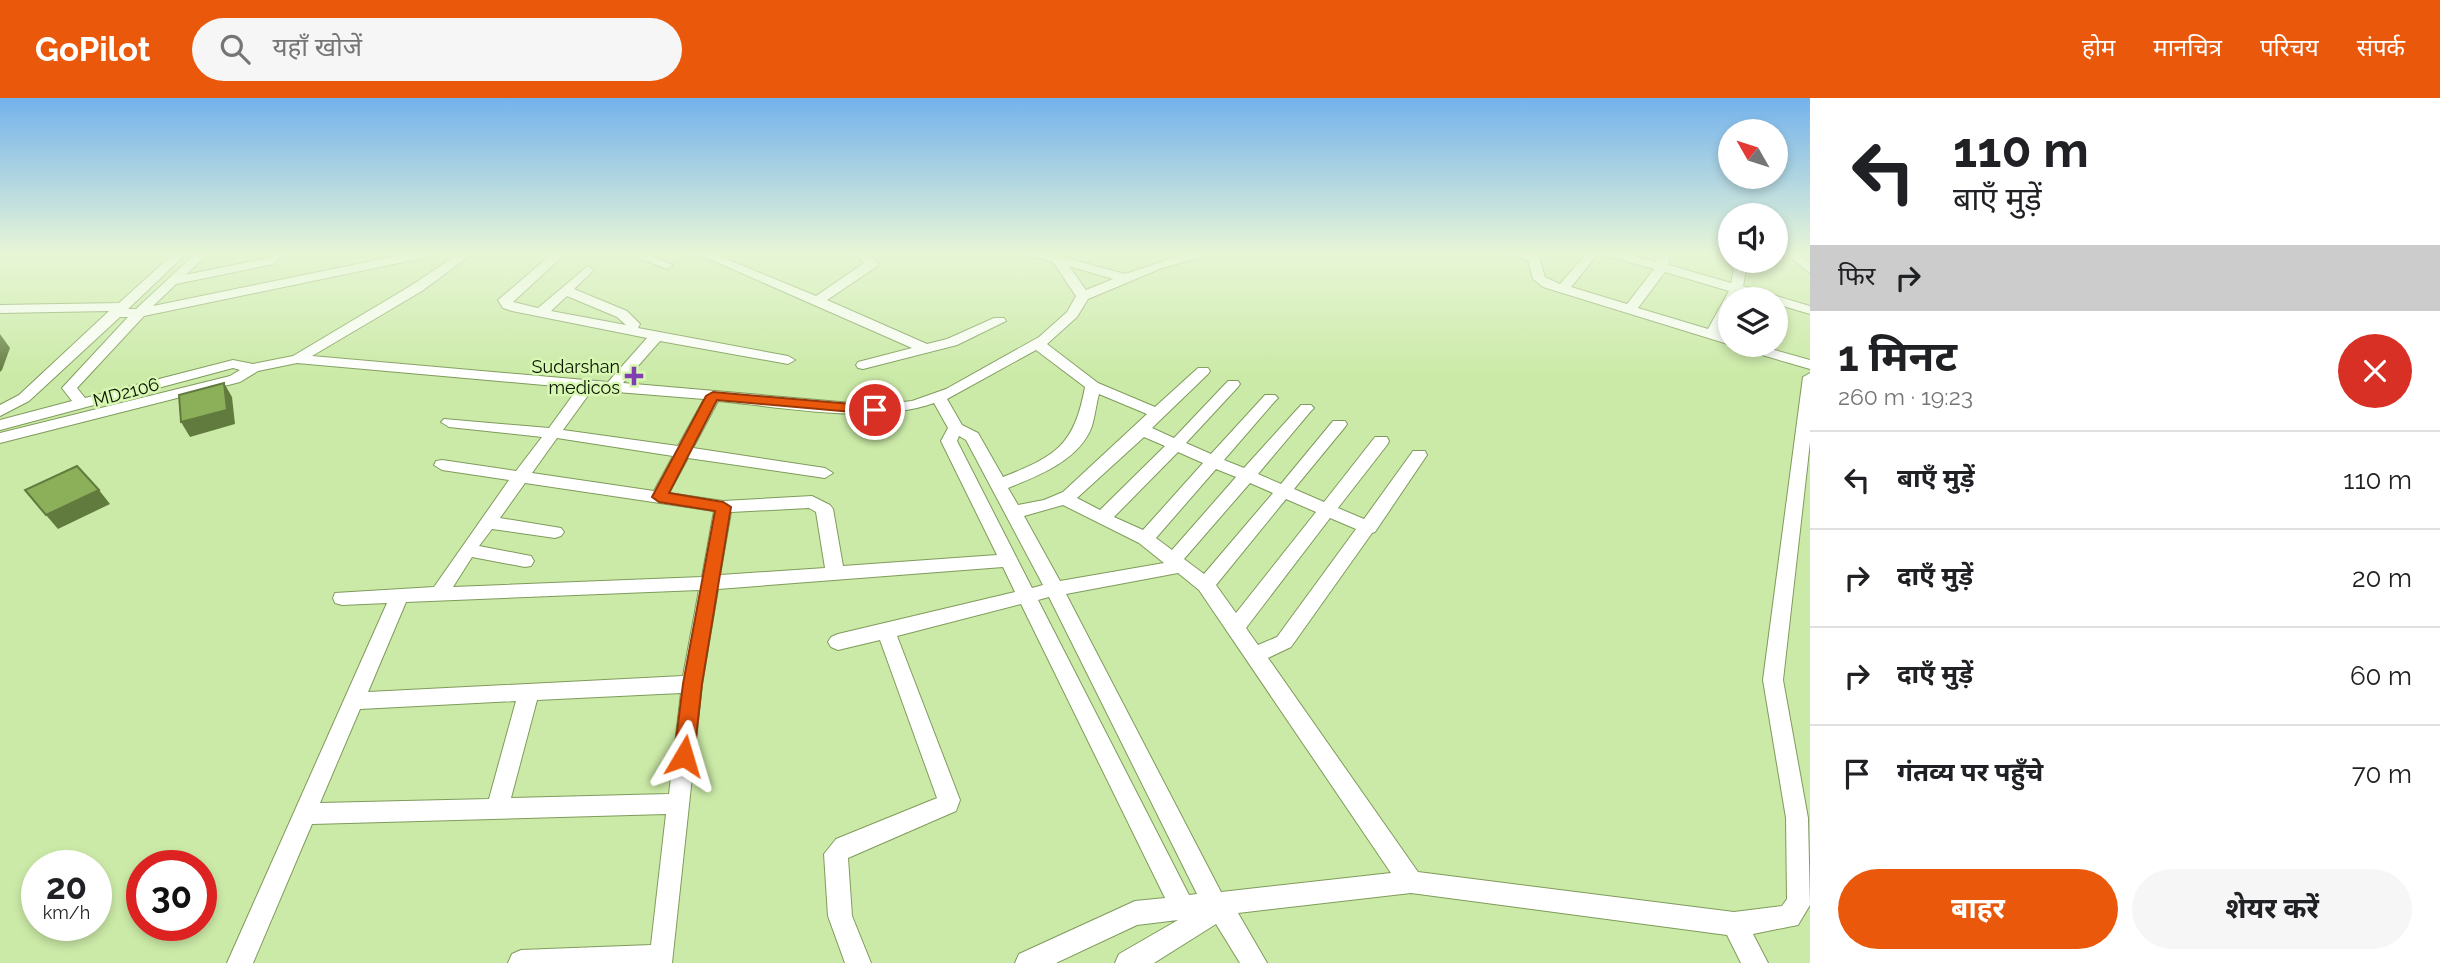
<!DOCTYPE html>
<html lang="hi">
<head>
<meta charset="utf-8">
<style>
  :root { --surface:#fff; --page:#f6f6f6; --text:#202124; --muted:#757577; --line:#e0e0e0; --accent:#ea580c }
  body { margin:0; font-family:Raleway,"Noto Sans Devanagari",sans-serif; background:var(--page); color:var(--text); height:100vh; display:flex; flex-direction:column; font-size:26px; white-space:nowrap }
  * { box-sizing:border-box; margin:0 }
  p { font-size:23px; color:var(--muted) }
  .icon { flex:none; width:38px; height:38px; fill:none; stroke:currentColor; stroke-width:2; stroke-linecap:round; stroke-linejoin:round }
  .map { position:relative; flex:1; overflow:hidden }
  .side { display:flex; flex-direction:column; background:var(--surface); width:630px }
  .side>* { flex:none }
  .banner { background:#fff; color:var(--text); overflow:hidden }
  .needle { width:46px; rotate:309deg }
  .tools { position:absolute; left:1718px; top:21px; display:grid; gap:14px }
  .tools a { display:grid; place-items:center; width:70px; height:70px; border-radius:50%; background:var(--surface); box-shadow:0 4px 10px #0003; font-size:35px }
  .speed { position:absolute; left:21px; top:752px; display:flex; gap:14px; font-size:35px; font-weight:700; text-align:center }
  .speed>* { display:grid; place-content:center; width:91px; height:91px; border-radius:50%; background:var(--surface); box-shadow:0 4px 10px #0003; line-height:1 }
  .speed small { font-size:18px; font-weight:400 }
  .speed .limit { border:10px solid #d22; background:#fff; color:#111 }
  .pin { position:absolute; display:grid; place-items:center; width:60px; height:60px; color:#fff; margin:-30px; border:4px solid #fff; border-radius:50%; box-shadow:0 2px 7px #0007 }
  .me { position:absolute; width:77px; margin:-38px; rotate:7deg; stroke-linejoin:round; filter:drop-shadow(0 0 5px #0008) }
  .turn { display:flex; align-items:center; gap:24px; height:147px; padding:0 28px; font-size:32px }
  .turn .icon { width:91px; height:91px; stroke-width:2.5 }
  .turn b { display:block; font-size:49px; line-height:60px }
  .then { display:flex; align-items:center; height:66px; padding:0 28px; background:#0003; gap:14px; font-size:26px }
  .round { display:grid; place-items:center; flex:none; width:74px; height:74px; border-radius:37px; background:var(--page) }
  .head { display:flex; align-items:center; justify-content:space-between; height:119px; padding:0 28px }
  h1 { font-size:42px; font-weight:700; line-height:52px }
  .button { display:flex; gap:14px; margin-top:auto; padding:14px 28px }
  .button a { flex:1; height:80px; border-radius:42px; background:var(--accent); color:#fff; font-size:28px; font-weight:700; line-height:80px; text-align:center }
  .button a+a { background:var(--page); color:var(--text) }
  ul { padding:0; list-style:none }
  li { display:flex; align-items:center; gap:21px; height:98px; padding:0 28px; border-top:2px solid var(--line) }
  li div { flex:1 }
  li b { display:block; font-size:26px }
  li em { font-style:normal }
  header { display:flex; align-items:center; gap:42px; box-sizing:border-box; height:98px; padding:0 35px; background:var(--accent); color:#fff }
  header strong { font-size:33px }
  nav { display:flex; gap:38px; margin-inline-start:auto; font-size:24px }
  .search { width:490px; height:63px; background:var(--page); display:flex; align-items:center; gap:18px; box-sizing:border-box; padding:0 24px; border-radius:38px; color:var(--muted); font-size:26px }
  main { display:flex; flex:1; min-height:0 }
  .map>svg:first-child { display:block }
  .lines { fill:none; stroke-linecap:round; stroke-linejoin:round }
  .service-casing { stroke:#7f9b5b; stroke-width:9 }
  .minor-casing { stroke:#7f9b5b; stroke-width:2 }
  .service { stroke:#fff; stroke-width:7 }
  .minor { fill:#fff; fill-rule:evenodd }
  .shaded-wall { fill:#617b3e }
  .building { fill:#8bb059; stroke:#617b3e; stroke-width:2 }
  .route { fill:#ea580c; stroke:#983908; stroke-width:2 }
  .poi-dot { fill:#823eb1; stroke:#d8f7b3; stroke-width:2.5 }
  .labels { text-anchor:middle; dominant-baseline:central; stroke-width:5; stroke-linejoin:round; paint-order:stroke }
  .poi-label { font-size:18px; fill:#0a1400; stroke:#d8f7b3; text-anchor:end }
  .street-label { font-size:18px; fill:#0a1400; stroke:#d8f7b3 }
</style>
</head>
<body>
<header>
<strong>GoPilot</strong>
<div class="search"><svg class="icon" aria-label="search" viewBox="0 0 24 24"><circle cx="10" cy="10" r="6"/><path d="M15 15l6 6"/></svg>यहाँ खोजें</div>
<nav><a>होम</a><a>मानचित्र</a><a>परिचय</a><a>संपर्क</a></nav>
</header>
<main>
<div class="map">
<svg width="1810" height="865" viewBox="0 0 1810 865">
  <rect width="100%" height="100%" fill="#cbeaa7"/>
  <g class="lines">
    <g class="service-casing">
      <path id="service" d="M173,183l98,-20 9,-7"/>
    </g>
    <g class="minor-casing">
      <path id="minor" d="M173,156h13l-58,55h8l59,-55h13l-55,52 253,-52h23l-6,4 -279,58 -67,72 8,10 148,-38 20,4 40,-8 119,-71 46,-31h14l-50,37 -110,65 296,26 39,-44 -135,-27 -9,-3 -5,-8 54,-46h13l-52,48 25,6 50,-42 6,4 -20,19 53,22 13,13 -2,4 150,28 7,4 -7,4 -128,-23 -37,42 252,22 37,-4 34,-12 93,-52 28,-25 9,-16 -23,-34 -19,-5 -2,-3h19l74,20 60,-20h19l-2,3 -40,11 -74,31 -11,18 -30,27 51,39 57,24 43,-39h10l2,3 -2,3 -56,54 22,10 54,-57h10l2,3 -2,3 -52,56 25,11 54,-59h10l3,3 -3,3 -51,59 20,8 57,-63h10l3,3 -3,3 -53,63 23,10 52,-63h12l2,3 -2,3 -51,62 30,13 51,-65h12l2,4 -2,4 -49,63 26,11 49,-68h12l2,4 -52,77 -3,1 -81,114 -23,11 150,214 316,40 48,-6 5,-7 -1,-81 -23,-138 40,-303 7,-4v69l-27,238 25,138 2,87 -12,20 -45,9 15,29h-27l-14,-28 -316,-42 -173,20 29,50h-27l-24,-39 -62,39h-39l4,-9 59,-34 -41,5 -81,38h-41l4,-9 116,-53 30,-3 -144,-294 -124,32 63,164 -4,11 -108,47 4,58 19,47h-26l-17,-47 -4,-62 12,-15 101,-41 -57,-158 -42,10 -7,-3 -3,-5 3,-5 7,-3 177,-42 -12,-25 -285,22 -16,95 -30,279h-164l4,-9 9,-4 130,-5 15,-131 -354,10 -59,139h-26l160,-360 -45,2 -7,-2 -2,-5 2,-5 99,-6 75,-107 -67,-10 -8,-5 2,-4 6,-1 74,11 26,-34 -93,-10 -8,-5 3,-3 105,9 29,-40 -281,-25 -39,8 -18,11 -240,61v-10l230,-57 10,-6 -7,-2 -233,62v-10l72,-19 -10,-13 66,-71h-8l-91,84 -29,15v-11l19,-10 90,-84 -109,2v-8l119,-2zM1069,168l44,13 -27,11zM567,198l50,21 9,8 -75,-14zM1036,252l49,37c-11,59 -29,69 -82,90l-25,-44 -16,-8 -15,-26zM592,292l112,9 -26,47 -115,-16zM1099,296l48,20 -84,78 -19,8 -26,5 -10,-17c30,-12 72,-28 84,-62 3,-10 4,-21 7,-32zM718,303c66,6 154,24 216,2l14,25 -7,13 56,114 -154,11 -10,-57 -3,-4 -18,-9 -89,5 -54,-8 19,-35 137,20 8,-5 -8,-5 -132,-20zM959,338l7,4 77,145 -11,3 -75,-147zM1144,339l21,9 -65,64 -23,-12zM557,340l116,18 -19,35 -122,-18zM1178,354l25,11 -60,67 -29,-13zM1216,371l20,8 -64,73 -16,-12zM525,385l189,28 -12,66 -249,10 19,-30 53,10 6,-1 3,-5 -3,-5 -52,-10 13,-17 63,9 6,-2 3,-4 -3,-4 -61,-10zM1250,385l23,10 -69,81 -20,-15zM1286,401l30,13 -80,101 -20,-28zM1063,407l76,38 25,20 -104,18 -36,-65zM809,410l7,4 9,56 -105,7 11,-63zM1330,420l26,11 -79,108 -19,8 -12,-17zM1178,475l21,17 192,283 -170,19 -155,-298zM699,492l-16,86 -315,16 38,-90zM1049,499l148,297 -8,1 -151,-295zM681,595l-12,101 -158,4 26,-98zM516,603l-27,98 -169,4 40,-94z
        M629,156h17l27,11 -6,4z
        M698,156h16l102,42 48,-33 -8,-9h13l9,10 -2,3 -49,33 100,44 20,-5 47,-21h10l2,3 -49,24 -94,24 -5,-1 -2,-3 2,-3 54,-14z
        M1510,156h28l7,23 15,7 26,-30h12l-27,33 56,17 27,-35 -44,-12 -2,-3h19l29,8 -2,-8h12l3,4v7l62,18 3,-13 -8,-9 5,-3v3h8l7,9 -3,16 67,20v8l-34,-10v-5h-17l-19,-5 -3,5h-6v14l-11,20 11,3v9l-188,-58 -10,-8 -5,-19zM1665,174l64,19 -21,38 -70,-21z
        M1786,156h13l11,9v10z
        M1736,247h21l53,15v9l-72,-21z"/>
    </g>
    <use href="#service" class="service"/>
    <use href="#minor" class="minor"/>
  </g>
  <path class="shaded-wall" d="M0,236l10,14 -8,22 -2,2z
    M224,285l8,14 3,27 -45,13 -9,-15z
    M99,392l11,14 -52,25 -12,-14z"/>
  <path class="building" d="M224,285l3,27 -46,12 -2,-27z
    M77,368l22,24 -53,25 -21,-25z"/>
  <linearGradient id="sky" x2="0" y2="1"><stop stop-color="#74b2ec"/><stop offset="0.56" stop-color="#e8f6d7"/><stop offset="1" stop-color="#e8f6d7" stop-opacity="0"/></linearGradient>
  <rect width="1810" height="277" fill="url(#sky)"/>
  <path class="route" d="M713,294l162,14 7,4 -7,4 -158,-14 -48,93 54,9 8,5 -29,177 -8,72 -3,6 -7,2 -7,-2 -3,-6 9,-72 32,-173 -56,-9 -7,-5 54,-101z"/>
  <path class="poi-dot" d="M630.5 267.5h7v7h7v7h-7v7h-7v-7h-7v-7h7z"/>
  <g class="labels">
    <g class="poi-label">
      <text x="620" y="268">Sudarshan<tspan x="620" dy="21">medicos</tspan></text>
    </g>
    <g class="street-label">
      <text transform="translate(126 294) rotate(-15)">MD2106</text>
    </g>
  </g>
</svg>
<div class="tools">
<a><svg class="needle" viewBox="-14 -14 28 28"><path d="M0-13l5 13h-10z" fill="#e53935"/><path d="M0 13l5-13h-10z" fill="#757577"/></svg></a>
<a><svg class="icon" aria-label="sound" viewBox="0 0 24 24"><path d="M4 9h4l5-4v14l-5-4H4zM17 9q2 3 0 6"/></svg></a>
<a><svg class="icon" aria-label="layers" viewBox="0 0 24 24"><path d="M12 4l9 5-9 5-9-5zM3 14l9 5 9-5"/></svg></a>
</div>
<div class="speed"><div>20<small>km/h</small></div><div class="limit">30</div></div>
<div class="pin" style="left:875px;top:312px;background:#d93025"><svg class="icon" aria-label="arrive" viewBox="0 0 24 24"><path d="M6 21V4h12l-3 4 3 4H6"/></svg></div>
<svg class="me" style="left:684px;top:658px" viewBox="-20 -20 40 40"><path d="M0-17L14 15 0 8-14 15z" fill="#ea580c" stroke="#fff" stroke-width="4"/></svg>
</div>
<section class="side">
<div class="banner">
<div class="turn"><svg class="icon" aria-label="left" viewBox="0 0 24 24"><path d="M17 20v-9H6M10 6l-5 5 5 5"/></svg><div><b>110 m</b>बाएँ मुड़ें</div></div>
<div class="then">फिर<svg class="icon" aria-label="right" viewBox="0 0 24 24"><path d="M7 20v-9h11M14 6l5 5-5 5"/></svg></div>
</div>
<div class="head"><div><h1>1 मिनट</h1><p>260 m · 19:23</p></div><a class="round" style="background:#d93025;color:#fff"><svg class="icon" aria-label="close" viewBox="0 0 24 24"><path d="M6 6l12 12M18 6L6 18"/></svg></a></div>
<ul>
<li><svg class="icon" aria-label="left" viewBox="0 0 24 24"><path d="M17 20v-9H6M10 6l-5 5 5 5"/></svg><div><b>बाएँ मुड़ें</b></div><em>110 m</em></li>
<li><svg class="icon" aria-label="right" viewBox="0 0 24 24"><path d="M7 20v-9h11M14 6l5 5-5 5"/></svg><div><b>दाएँ मुड़ें</b></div><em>20 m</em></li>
<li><svg class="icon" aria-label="right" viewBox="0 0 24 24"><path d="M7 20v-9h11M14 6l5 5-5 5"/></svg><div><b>दाएँ मुड़ें</b></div><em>60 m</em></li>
<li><svg class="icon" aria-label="arrive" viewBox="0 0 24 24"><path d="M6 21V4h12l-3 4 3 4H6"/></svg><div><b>गंतव्य पर पहुँचे</b></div><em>70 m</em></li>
</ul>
<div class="button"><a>बाहर</a><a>शेयर करें</a></div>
</section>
</main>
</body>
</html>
